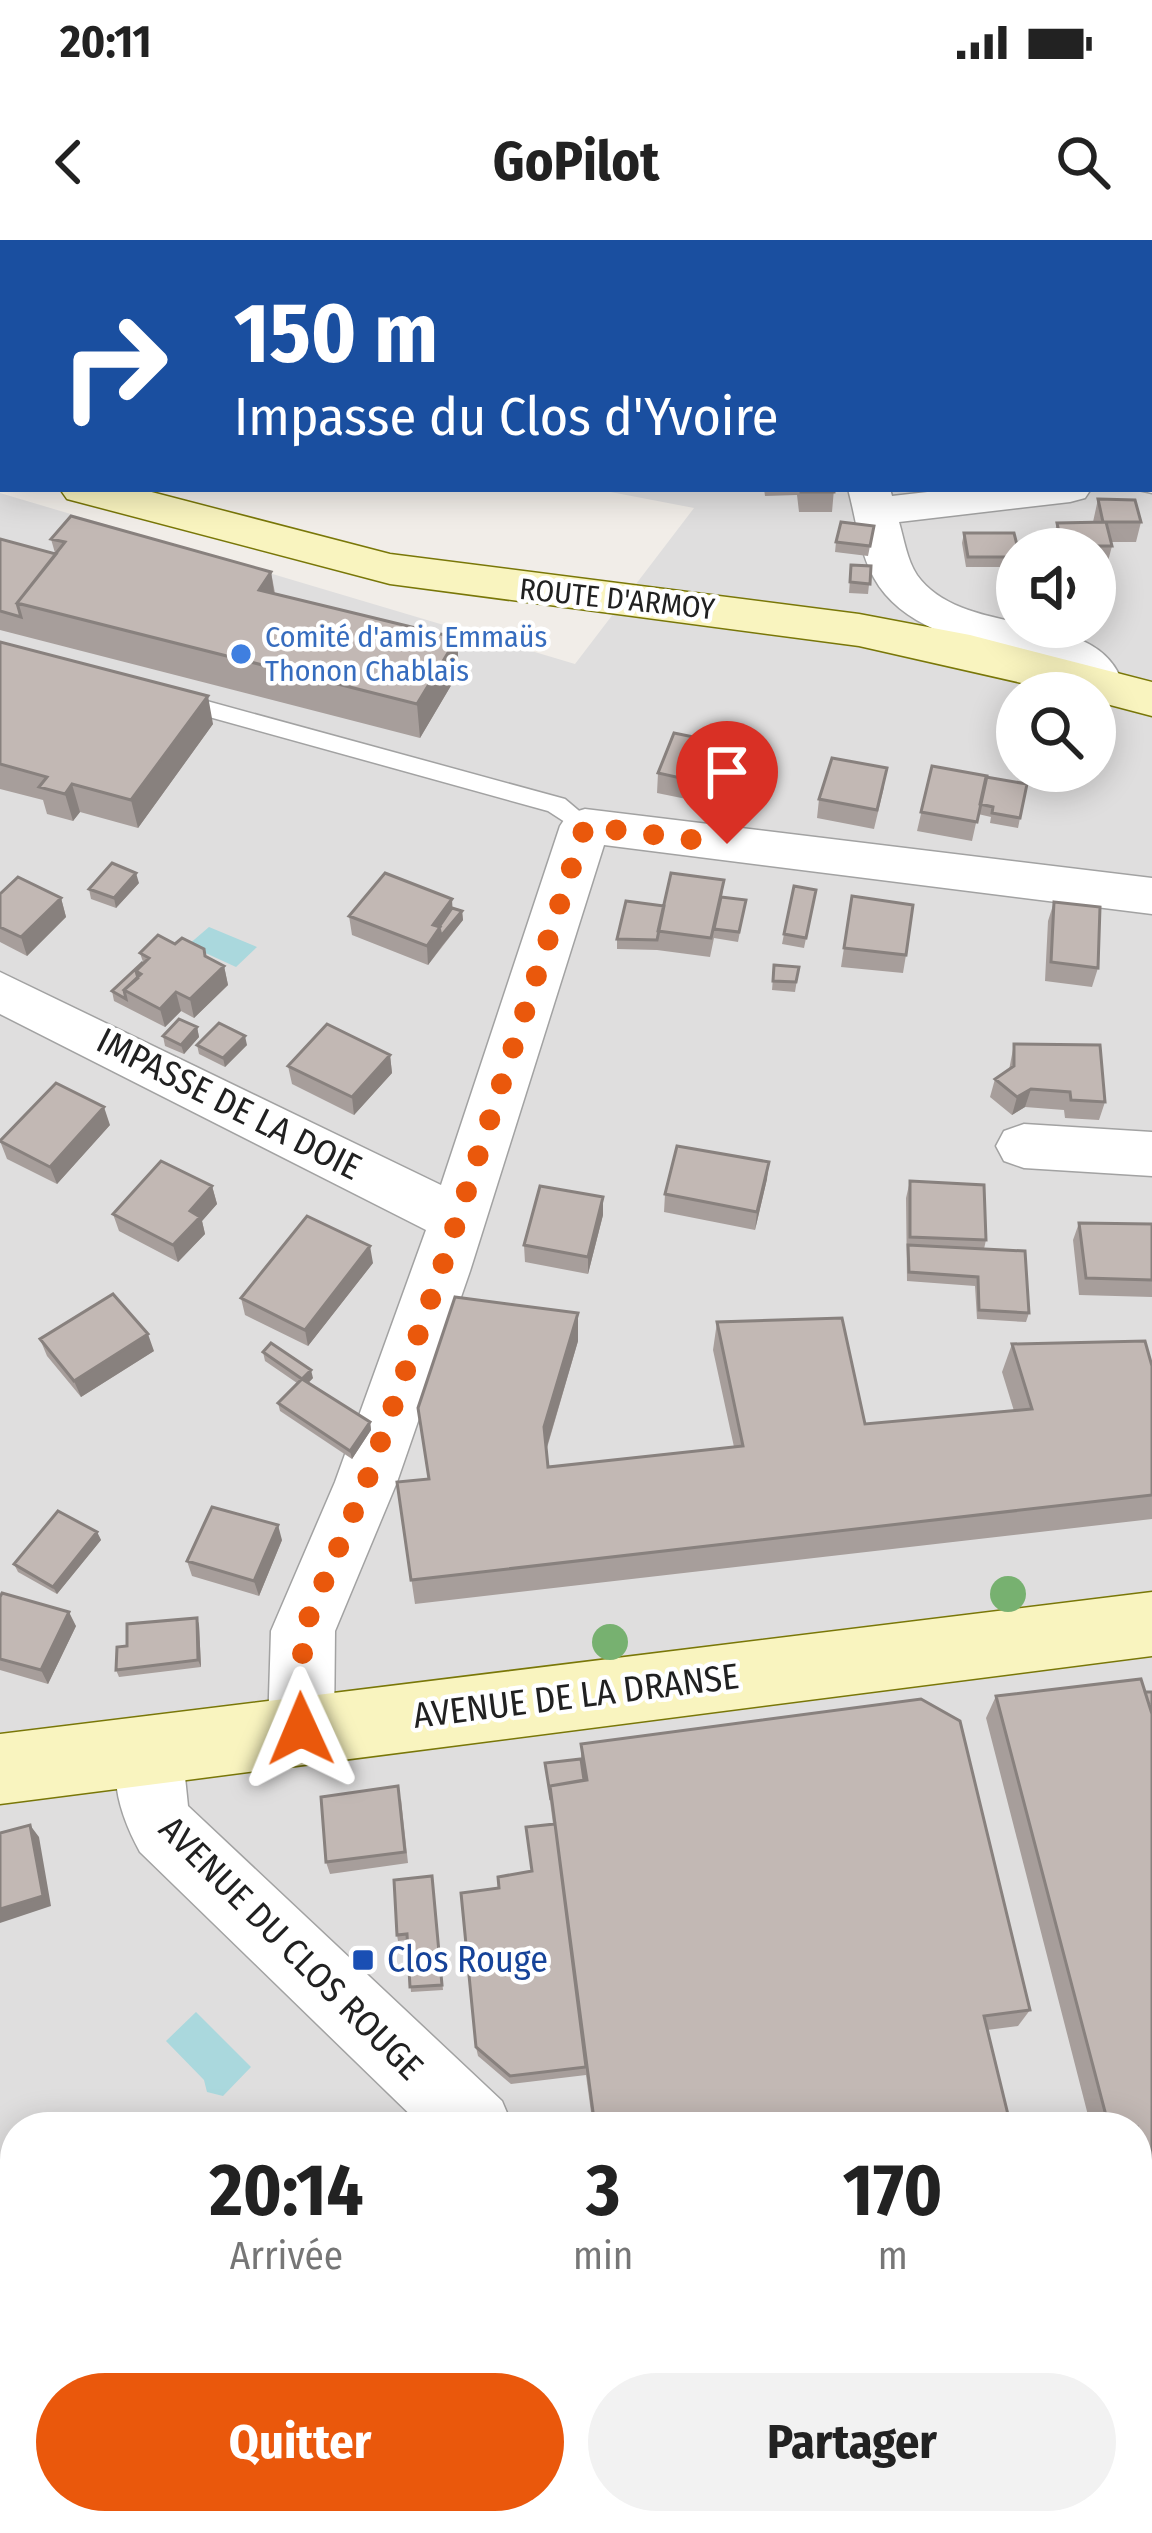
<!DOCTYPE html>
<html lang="fr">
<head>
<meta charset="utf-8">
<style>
  :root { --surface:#fff; --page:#f2f2f2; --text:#222; --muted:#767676; --accent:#ea580c }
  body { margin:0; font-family:"Fira Sans Condensed",sans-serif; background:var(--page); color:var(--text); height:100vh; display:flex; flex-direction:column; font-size:45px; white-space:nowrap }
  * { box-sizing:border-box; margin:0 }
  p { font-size:39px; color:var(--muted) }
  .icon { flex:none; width:66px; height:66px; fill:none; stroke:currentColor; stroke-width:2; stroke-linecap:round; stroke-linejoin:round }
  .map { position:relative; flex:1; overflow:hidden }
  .drawer { position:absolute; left:0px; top:1872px; width:1152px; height:423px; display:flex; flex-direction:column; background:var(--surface); border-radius:48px 48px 0 0; box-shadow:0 6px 30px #0003 }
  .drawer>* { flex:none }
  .guide { position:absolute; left:0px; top:0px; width:1152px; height:252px; box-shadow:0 6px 30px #0003; background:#1a4fa0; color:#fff; overflow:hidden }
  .fabs { position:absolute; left:996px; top:288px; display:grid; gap:24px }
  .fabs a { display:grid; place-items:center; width:120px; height:120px; border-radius:50%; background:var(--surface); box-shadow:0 6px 30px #0003; font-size:60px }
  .pin { position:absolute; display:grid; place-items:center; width:102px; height:102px; color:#fff; margin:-123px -51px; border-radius:50% 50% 50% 0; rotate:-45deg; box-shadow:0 0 12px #0007 }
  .pin .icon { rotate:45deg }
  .me { position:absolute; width:132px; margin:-66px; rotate:359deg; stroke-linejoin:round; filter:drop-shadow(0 0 9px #0008) }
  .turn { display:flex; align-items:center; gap:42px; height:252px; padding:0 36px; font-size:54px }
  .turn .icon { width:156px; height:156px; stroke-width:2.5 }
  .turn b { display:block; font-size:84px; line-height:102px }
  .eta { display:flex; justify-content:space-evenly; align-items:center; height:204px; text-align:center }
  .eta b { font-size:72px; font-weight:700; line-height:84px }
  .action { display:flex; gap:24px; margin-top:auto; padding:24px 36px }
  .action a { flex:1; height:138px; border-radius:72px; background:var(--accent); color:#fff; font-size:48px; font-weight:700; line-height:138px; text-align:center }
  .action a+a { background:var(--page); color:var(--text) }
  .status { display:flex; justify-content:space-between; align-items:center; height:84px; padding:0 60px; background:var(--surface); direction:ltr }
  .status svg { height:33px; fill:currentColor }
  header { display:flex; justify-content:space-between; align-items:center; height:156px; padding:0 36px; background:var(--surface); font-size:54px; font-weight:700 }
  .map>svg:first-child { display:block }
  .residential { fill:#dfdede; fill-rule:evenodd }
  .water { fill:#aad8dd }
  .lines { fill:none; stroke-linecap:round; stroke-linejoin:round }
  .service-casing { stroke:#a2a2a2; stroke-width:3 }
  .minor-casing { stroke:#a2a2a2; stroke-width:3 }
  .secondary-casing { stroke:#797708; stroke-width:3 }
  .service { fill:#fff; fill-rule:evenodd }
  .minor { fill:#fff; fill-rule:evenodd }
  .secondary { fill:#f9f4bf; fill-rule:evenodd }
  .tree { fill:#77b170 }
  .wall { fill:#a79e9b }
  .shaded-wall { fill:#88817e }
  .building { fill:#c2b8b4; stroke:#88817e; stroke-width:3 }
  .route { stroke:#ea580c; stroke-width:21; stroke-dasharray:0 37.8 }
  .shop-dot { fill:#3f7fe0; stroke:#fff; stroke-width:4.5 }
  .transit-dot { fill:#1a4fb4; stroke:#fff; stroke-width:4.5 }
  .labels { text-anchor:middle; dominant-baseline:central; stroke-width:9; stroke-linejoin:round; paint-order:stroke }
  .far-street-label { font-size:30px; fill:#212121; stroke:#fff }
  .far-shop-label { font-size:30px; fill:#366cbe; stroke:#fff; text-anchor:start }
  .street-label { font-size:36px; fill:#212121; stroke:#fff }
  .transit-label { font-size:36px; fill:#164399; stroke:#fff; text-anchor:start }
</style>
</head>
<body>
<div class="status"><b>20:11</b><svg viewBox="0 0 49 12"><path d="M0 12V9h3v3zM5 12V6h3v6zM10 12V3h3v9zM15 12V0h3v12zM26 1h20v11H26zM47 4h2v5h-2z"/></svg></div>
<header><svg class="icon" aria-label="back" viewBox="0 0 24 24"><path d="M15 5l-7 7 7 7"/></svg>GoPilot<svg class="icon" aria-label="search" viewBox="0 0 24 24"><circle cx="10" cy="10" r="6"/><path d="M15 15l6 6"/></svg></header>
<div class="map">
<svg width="1152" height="2293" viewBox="0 0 1152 2293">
  <rect width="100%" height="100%" fill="#f1ede8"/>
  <path class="residential" d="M0,0h811l-808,3v137z
    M1152,47v2246h-1152v-2040l575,171 119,-156 -99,-19h554zM1017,309h78v78h-78zM1017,453h78v78h-78zM15,1887h1122v393h-1122z"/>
  <path class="water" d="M209,687l48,20 -21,20 -48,-22z
    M196,1772l55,55 -28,29 -16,-4 -3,-12 -38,-39z"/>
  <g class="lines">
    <g class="service-casing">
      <path id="service" d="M174,452l391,107 32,27 -12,9 -37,-24 -382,-106v-10z"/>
    </g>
    <g class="minor-casing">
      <path id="minor" d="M740,0h38v3h-38z
        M1149,227l3,26 -18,-4h15z
        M848,249h42l2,7 62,-7h137l-6,9 -15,4 -171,20c5,17 8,38 18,53 48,67 183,30 206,110l-7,11 -21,3v-6h-13l-8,-19 -11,-8c-62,-18 -155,-26 -189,-88 -15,-27 -18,-60 -26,-89z
        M585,569l567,69v36l-548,-69 -134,426 -73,211 -62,149 -1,98 -9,22 -24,9 -24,-9 -9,-22 3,-98 64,-149 91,-252 -426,-216v-42l441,213 119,-359 8,-12z
        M1024,884l128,8v44l-128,-8 -20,-7 -8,-15 8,-15z
        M149,1476l24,10 9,22 6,58 314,295 11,26h-90l-283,-275c-22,-40 -34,-83 -15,-126z
        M896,2280h93l5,13h-92z"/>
    </g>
    <g class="secondary-casing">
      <path id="secondary" d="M0,211l3,1v28l-3,-1z
        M60,249h80l250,65 469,60 111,21 182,47v34l-57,-15v-8h-29l-207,-47 -469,-62 -323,-85z
        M1152,1352v64l-1152,148v-70z"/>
    </g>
    <use href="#service" class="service"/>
    <use href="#minor" class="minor"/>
    <use href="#secondary" class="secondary"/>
  </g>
  <g class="tree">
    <circle cx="1008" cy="1354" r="18"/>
    <circle cx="610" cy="1402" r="18"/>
  </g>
  <path class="wall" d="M0,40h3v42l-3,-1z
    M764,249h70l-2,23h-33l-2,-17 -32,1z
    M1098,259l43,23 -5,20h-25l1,4 -5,19 -12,1v-17h-41l-2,-6 5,-20 36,-1z
    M874,286l-6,30 -33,-4 1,-10z
    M964,293l53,16v18h-51l-4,-24z
    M0,299l55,14 -4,-14 220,33 4,21 182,45 2,34 -39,66 -420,-108z
    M851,325l20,1 -3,28 -19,-1z
    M0,402l213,82 -75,104 -58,-16 -7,9 -26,-7 -4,-14 -43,-11z
    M727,523l-16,41 -54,-11 1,-20z
    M932,526l95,18 -9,44 -28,-5 1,-6 -13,-3 -6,27 -55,-10z
    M884,547l-10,42 -57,-11 2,-19z
    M724,640l-2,17 24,3 -8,42 -24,-4 -4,19 -53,-7 -40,-1v-10l47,-33z
    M139,643l-23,25 -25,-9 -2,-10z
    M816,650l-12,58 -22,-4 2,-10z
    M0,654l61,4 5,19 -39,39 -27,-14z
    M852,656l54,59 -3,18 -62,-6z
    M1054,662l44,66 -6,19 -47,-6 3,-60z
    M452,668l10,3 1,9 -35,45 -76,-30 -3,-19z
    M140,713l66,3 18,10 4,19 -34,33 -13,-7 -16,16 -51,-26 -2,-10 31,-29z
    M774,725l25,2 -4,25 -23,-2z
    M197,787l2,10 -15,17 -19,-8 -2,-10z
    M1014,804l91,58 -6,18 -34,-2 -1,-8 -39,-3 -13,8 -22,-18 5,-18 14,-9z
    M197,805h50l-22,22 -26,-13z
    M390,815l2,18 -38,42 -62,-31 -4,-18z
    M110,885l-53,59 -50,-25 -7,-18z
    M767,939l-12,51 -91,-18 1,-18z
    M910,941l76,59 -2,9 45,64 -3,9 -49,-3 -2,-33 -68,-5 -1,-83z
    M212,946l5,18 -15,17 3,13 -27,28 -59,-31 -6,-17z
    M603,957v18l-15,59 -63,-12 -1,-17z
    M1079,983l73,1v73l-73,-2 -6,-55z
    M373,1023l-65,83 -63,-31 -4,-17z
    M578,1073v28l-31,107 1,19 186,-20 -21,-97 4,-28 148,102 149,-13 -12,-39 10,-28 140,22v153l-737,85 -18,-122 31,-3z
    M40,1099l114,12 -73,46 -34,-41z
    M263,1112l50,26 -5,5 62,39 1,8 -19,29 -72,-48 -2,-8 19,-20 -32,-22z
    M97,1292l4,8 -44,54 -39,-22 -4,-8z
    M282,1300l-23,56 -67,-20 -5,-15z
    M0,1357l76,29 -28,58 -48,-14z
    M197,1378l2,7 2,42 -82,10 -3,-7 11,-24z
    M1145,1452h7v773l-15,2v-340h-46l-105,-409 10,-22z
    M581,1504l449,266 -12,16 -31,4 24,97h-418l-7,-52 -75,9 -33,-28 -2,-9 23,-159 32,-17 22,-47 -8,-61 36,-4z
    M401,1559l7,64 -78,11 -4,-12z
    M432,1636l11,114 -32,2 -4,-52 -9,1 -1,-6z"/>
  <path class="shaded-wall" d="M271,332l5,34 -17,-16z
    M457,398l2,34 -39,66 -3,-34z
    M208,456l5,28 -75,104 -7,-28z
    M728,504l-1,19 -16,41 1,-19z
    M72,544l8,28 -7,9 -8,-27z
    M136,633l3,10 -23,25 -2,-10z
    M61,658l5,19 -39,39 -6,-19z
    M452,659l1,19 -12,17 1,11 -14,19 -1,-19 6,-21z
    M462,671l1,9 -21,26 -1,-10z
    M224,726l4,19 -34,33 -4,-19z
    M176,752l5,19 -16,16 -5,-18z
    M197,787l2,10 -15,17 -3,-9z
    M245,796l2,9 -22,22 -2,-9z
    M390,815l2,18 -38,42 -2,-18z
    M1031,849l-6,18 -13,8 5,-18z
    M104,867l6,18 -53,59 -7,-17z
    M769,922l-2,17 -12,51 2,-18z
    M212,946l5,18 -15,17 3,13 -27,28 -5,-17 17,-34z
    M603,957v18l-15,59v-17z
    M370,1006l3,17 -65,83 -3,-16z
    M578,1073v28l-33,112 -1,-26z
    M148,1094l6,17 -73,46 -7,-16z
    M311,1130l2,8 -9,9 -2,-8z
    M370,1182l1,8 -19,29 -2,-8z
    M278,1285l4,15 -23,56 -5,-15z
    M97,1292l4,8 -44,54 -4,-7z
    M69,1372l7,14 -28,58 -7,-14z
    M197,1378l2,7 2,42 -3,-7z
    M30,1585l9,12 12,69 -51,17v-14z
    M267,2280h5l4,13h-5z"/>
  <path class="building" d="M0,40h3v24l-3,-1z
    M1152,129v27h-3v-26z
    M801,249h33v3h-33z
    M1098,259l37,1 6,22h-38z
    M71,276l200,56 -12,18 198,48 -40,66 -400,-101 48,-61 -14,-3z
    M841,282l33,4 -4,20 -34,-4z
    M1106,282l6,24h-50l-5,-23z
    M964,293h50l4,16 -1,8h-49z
    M0,299l56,15 -39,49 4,14 -21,-6z
    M851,325l20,1 -1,18 -20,-2z
    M0,402l208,54 -77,104 -59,-16 -7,10 -26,-7 8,-10 -47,-13z
    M674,493l54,11 -16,41 -54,-12z
    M832,518l55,10 -10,42 -58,-11z
    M932,526l55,10 -10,46 -56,-10z
    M986,537l41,7 -7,34 -28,-5 1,-6 -13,-3z
    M112,623l24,10 -22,25 -25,-9z
    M385,633l67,26 -19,26 7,2 -13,19 -78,-30z
    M671,633l53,7 -13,58 -53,-7z
    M18,637l43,21 -40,39 -21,-10v-33z
    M794,646l22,4 -10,48 -22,-4z
    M852,656l61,9 -7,50 -62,-7z
    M721,657l25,3 -7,32 -25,-3z
    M626,661l38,5 -7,34 -40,-1z
    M1054,662l46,5 -2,61 -47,-6z
    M452,668l10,3 -21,25 -2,-9z
    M158,695l17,9 7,-6 22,11 1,7 19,10 -34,33 -14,-7 -16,17 -36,-19 17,-16 -5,-3 13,-13 -9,-5z
    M143,722l-7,9 2,7 -14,12 2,9 -14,-8z
    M774,725l25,2 -3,15 -23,-1z
    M179,779l18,8 -16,18 -18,-9z
    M219,783l26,13 -22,22 -26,-13z
    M327,784l63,31 -38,42 -64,-31z
    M1014,804l86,1 5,57 -34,-2 -1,-8 -39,-3 -14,8 -22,-18 19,-13z
    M56,843l48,24 -54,60 -50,-26z
    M677,906l92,16 -12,50 -92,-18z
    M161,921l51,25 -22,25 10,6 -27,28 -60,-31z
    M910,941l74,4 2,55 -76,-3z
    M540,946l63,11 -15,60 -64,-12z
    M307,976l63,30 -65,84 -64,-32z
    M1079,983l73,1v56l-66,-2z
    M908,1005l117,6 4,62 -50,-3 -1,-33 -69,-5z
    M113,1054l35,40 -74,47 -34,-42z
    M455,1057l123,16 -34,114 4,40 195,-21 -26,-124 125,-4 23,106 167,-15 -20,-65 133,-3 7,25v129l-741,85 -14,-98 32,-3 -11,-71z
    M271,1103l40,27 -9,9 -39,-27z
    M302,1139l68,43 -20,29 -72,-48z
    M212,1267l66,18 -24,56 -67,-20z
    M58,1271l39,21 -44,55 -39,-23z
    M2,1353l67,19 -28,58 -41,-11v-62z
    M197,1378l1,42 -82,10 1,-23 10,-1v-22z
    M1141,1439l11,35v639l-15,-59v-167h-28l-113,-431z
    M1145,1452h7v22z
    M921,1459l39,22 70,289 -46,6 27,111h-127l-2,-10 -71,10h-216l-45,-341 37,-6 -6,-36z
    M581,1519l3,21 -34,6 1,14 -6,-37z
    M398,1546l7,66 -79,10 -5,-65z
    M555,1584l31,243 -76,9 -34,-29 -15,-154 38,-5 -1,-11 34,-6 -6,-44z
    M30,1585l13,71 -43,13v-76z
    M432,1636l10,109 -32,2 -3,-53 -10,1 -3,-55z
    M1137,2096l15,56v71l-15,3z
    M169,2280h98l4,13h-127l-1,-3z"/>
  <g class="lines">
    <path class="route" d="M301,1489l2,-98 63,-148 75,-213 144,-444 142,18"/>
  </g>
  <circle class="shop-dot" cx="241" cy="414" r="12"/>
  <rect class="transit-dot" x="351" y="1708" width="24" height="24" rx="6"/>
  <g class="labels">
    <g class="far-street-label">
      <text transform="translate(617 359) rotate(6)">ROUTE D'ARMOY</text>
    </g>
    <g class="far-shop-label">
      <text x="265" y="397">Comité d'amis Emmaüs<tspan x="265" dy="34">Thonon Chablais</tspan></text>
    </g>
    <g class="street-label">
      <text transform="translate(229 864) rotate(27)">IMPASSE DE LA DOIE</text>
      <text transform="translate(576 1456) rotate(-7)">AVENUE DE LA DRANSE</text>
      <text transform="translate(291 1708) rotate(45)">AVENUE DU CLOS ROUGE</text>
    </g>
    <g class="transit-label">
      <text x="387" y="1720">Clos Rouge</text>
    </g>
  </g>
</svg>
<div class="fabs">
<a><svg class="icon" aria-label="sound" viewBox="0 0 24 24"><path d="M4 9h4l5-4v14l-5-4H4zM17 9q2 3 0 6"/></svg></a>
<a><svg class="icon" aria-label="search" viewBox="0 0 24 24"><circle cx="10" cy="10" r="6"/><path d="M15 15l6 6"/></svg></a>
</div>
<div class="pin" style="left:727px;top:604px;background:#d93025"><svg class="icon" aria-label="arrive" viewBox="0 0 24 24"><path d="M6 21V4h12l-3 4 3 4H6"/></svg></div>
<svg class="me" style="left:301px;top:1489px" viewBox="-20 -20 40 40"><path d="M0-17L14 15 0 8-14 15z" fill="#ea580c" stroke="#fff" stroke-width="4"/></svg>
<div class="guide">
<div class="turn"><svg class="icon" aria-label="right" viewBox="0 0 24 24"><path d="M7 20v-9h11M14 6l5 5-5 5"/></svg><div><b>150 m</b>Impasse du Clos d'Yvoire</div></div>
</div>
<section class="drawer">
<div class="eta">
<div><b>20:14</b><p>Arrivée</p></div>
<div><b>3</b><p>min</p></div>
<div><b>170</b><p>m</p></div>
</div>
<div class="action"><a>Quitter</a><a>Partager</a></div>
</section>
</div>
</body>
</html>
